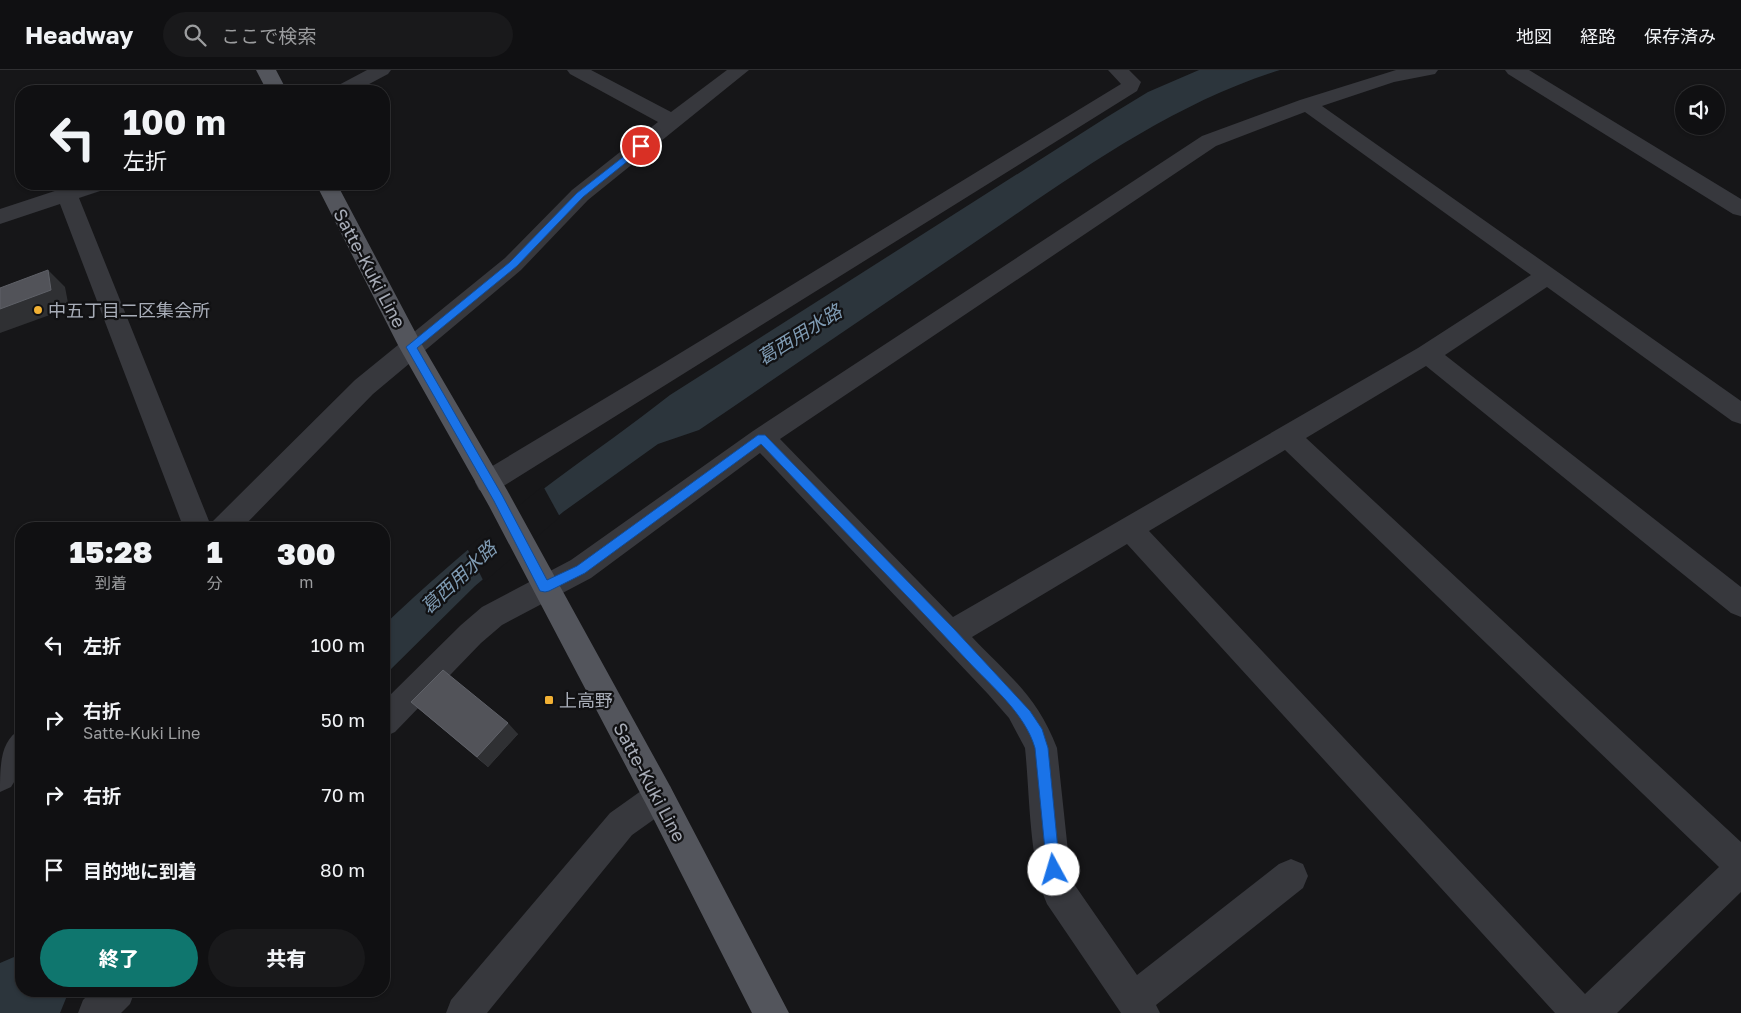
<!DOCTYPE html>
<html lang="ja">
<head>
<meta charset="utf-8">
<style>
  :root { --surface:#101012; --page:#19191b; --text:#f1f3f6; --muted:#9c9d9f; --line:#303032; --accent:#0f766e }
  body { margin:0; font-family:"Golos Text","Noto Sans JP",sans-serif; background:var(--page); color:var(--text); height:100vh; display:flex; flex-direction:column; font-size:19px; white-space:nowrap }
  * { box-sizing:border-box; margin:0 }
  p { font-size:16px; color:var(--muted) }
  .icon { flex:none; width:28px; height:28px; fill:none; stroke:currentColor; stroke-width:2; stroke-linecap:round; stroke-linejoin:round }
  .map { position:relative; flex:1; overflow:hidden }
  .details { position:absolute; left:15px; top:452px; width:375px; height:475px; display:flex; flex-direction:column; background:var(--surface); border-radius:20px; box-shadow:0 1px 4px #0004,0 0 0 1px var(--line) }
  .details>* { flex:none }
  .guide { position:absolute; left:15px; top:15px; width:375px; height:105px; border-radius:20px; box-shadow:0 1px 4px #0004,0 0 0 1px var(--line); background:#101012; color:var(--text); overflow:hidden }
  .buttons { position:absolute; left:1675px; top:15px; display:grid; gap:10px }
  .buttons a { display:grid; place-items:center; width:50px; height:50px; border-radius:50%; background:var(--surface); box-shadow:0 1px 4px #0004,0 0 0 1px var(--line); font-size:25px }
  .pin { position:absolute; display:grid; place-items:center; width:42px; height:42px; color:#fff; margin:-21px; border:2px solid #fff; border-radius:50%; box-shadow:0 1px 5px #0007 }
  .me { position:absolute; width:55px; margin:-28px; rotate:354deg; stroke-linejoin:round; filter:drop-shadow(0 0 4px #0008) }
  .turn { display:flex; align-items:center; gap:18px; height:105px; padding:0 25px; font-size:22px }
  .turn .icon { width:65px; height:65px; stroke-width:2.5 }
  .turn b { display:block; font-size:35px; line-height:42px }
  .eta { display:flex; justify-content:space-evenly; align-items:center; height:85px; text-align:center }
  .eta b { font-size:30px; font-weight:800; line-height:35px }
  .button { display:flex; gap:10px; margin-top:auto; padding:10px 25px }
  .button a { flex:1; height:58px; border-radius:30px; background:var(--accent); color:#fff; font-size:20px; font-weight:800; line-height:58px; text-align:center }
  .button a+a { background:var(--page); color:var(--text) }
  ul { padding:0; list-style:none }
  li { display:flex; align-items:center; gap:15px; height:75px; padding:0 25px }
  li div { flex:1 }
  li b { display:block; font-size:19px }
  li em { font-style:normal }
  header { display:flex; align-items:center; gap:30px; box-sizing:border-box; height:70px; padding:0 25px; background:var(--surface); border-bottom:1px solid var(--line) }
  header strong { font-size:24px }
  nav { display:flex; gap:28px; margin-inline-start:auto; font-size:18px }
  .search { width:350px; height:45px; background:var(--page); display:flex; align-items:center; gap:12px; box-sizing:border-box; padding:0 18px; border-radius:28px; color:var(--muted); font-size:19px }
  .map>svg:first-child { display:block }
  .water { fill:#2c353c }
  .pier { fill:#161618 }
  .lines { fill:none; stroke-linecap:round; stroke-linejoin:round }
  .river { fill:#2c353c; fill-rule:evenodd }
  .minor { fill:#37383d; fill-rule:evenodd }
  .major { fill:#53555c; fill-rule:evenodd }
  .wall { fill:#47494d }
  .shaded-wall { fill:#2f3033 }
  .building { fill:#525359; stroke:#5f6168 }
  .route { fill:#1a73e8; stroke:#114b97 }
  .poi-dot { fill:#f2b134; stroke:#111113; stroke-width:2 }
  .labels { text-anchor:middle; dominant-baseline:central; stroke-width:4.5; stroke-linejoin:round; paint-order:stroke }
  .street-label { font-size:18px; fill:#a8adb8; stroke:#111113 }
  .poi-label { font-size:18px; fill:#a8adb8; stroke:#111113; text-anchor:start }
  .water-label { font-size:19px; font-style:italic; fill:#7f9bb3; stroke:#111113 }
</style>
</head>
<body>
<header>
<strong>Headway</strong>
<div class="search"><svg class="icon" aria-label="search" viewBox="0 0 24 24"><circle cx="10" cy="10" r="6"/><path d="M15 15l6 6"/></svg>ここで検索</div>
<nav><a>地図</a><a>経路</a><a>保存済み</a></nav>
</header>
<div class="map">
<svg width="1741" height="943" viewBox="0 0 1741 943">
  <rect width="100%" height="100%" fill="#161618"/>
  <path class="water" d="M1199,0h81c-109,34 -203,103 -296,166 -95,65 -190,129 -285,194l-41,14 -95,68 -88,74 -91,90v-51c54,-51 111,-100 170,-144 39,-29 78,-56 116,-86l437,-278 41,-25z"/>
  <path class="pier" d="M543,416l17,31 -76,65 -17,-34z"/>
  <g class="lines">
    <path class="river" d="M21,884v37h48l-9,22h-60v-50z"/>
    <path class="minor" d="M367,0h24l-3,4 -32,17h-24l3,-4z
      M567,0h24l80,42 56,-42h22l-161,130 -67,70 -148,124 -132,135h-57l-124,-325 -60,20v-15l76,-25h32l-2,5 -27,9 132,328 2,-5 142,-141 150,-122 67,-68 86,-68 -88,-48z
      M1108,0h21l12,12 -4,9 -640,399 -9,3 -9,-3 -4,-8 4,-8 180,-108 462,-282z
      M1396,0h42l-3,4 -41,8 -72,24 419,295v23l-9,-3 -185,-134 -102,68 296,232v30l-10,-4 -305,-247 -120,72 435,404v50l-124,121h-62l-428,-469 -155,93c37,39 65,59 85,111l13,122 4,14 63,91 142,-111 12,-5 12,5 5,12 -5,12 -147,117 4,8h-39l-74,-109c-18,-43 -17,-108 -22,-156l-16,-30 -21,-24 -228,-241 -169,125 -89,47 -21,18 -86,89 -11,5v-36l77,-76 21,-18 89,-47 182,-129 449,-295 98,-36zM1305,42l226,163 -113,73 -465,269 -173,-178 436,-293zM1285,380l434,417 -134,127 -436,-463z
      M1505,0h24l212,129v17l-8,-2 -225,-140z
      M21,659v42l-10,16 -11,5c0,-26 0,-52 21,-63z
      M659,711l11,5 5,11 -5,11 -38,27 -145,178h-41l5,-13 159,-187 38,-27z
      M92,921h43l-5,13 -9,9h-43l5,-13z"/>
    <path class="major" d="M256,0h20l11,21h-20z
      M316,114h21l84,159 86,147 163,296 119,227h-37l-104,-205 -159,-302 -90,-159z"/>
  </g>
  <path class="wall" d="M411,632l107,32 -30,33z"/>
  <path class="shaded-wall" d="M48,200l17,17 4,21 -69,25v-24z
    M508,653l10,11 -30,33 -11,-10z"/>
  <path class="building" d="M48,200l3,20 -51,19v-21z
    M443,600l65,53 -31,34 -66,-55z"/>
  <path class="route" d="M641,73l3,1v4l-61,49 -66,69 -100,82 85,147 45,85 30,-14 181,-131h7l190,195 75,81 12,18 6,19 12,122 -2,5 -4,2 -5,-2 -2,-5 -12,-122c-10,-35 -44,-62 -69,-89 -67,-73 -137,-143 -205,-215l-176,129 -36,18 -4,1 -5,-1 -46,-90 -88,-154 104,-85 67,-69z"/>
  <g class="poi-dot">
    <circle cx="38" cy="240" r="5"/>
    <rect x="544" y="625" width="10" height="10" rx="2.5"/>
  </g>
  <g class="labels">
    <g class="street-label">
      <text transform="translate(370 198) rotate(62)">Satte-Kuki Line</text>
      <text transform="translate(650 712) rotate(62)">Satte-Kuki Line</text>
    </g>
    <g class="poi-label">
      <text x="48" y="240">中五丁目二区集会所</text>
      <text x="559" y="630">上高野</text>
    </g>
    <g class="water-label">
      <text transform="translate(799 264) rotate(-32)">葛西用水路</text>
      <text transform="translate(458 507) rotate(-43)">葛西用水路</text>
    </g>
  </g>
</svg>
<div class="buttons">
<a><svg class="icon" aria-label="sound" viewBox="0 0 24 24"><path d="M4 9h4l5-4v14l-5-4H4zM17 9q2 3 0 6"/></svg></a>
</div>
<div class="pin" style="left:641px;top:76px;background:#d93025"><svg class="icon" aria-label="arrive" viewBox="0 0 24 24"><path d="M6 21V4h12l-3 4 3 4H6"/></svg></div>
<svg class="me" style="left:1054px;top:800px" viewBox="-20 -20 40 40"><circle r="19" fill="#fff"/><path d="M0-13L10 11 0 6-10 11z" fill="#1a73e8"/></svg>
<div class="guide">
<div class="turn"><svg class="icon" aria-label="left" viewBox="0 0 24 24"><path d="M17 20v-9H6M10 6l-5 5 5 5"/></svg><div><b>100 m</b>左折</div></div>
</div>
<section class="details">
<div class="eta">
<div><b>15:28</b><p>到着</p></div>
<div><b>1</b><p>分</p></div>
<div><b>300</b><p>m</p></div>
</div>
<ul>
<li><svg class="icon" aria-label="left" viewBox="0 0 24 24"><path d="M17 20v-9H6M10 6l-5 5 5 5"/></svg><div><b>左折</b></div><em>100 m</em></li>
<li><svg class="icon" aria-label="right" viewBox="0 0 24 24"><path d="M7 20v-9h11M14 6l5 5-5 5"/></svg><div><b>右折</b><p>Satte-Kuki Line</p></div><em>50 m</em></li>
<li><svg class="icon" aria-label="right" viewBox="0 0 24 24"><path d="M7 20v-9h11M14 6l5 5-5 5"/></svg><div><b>右折</b></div><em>70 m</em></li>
<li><svg class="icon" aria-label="arrive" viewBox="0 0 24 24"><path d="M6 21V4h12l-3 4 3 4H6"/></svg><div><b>目的地に到着</b></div><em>80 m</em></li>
</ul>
<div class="button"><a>終了</a><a>共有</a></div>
</section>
</div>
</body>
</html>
